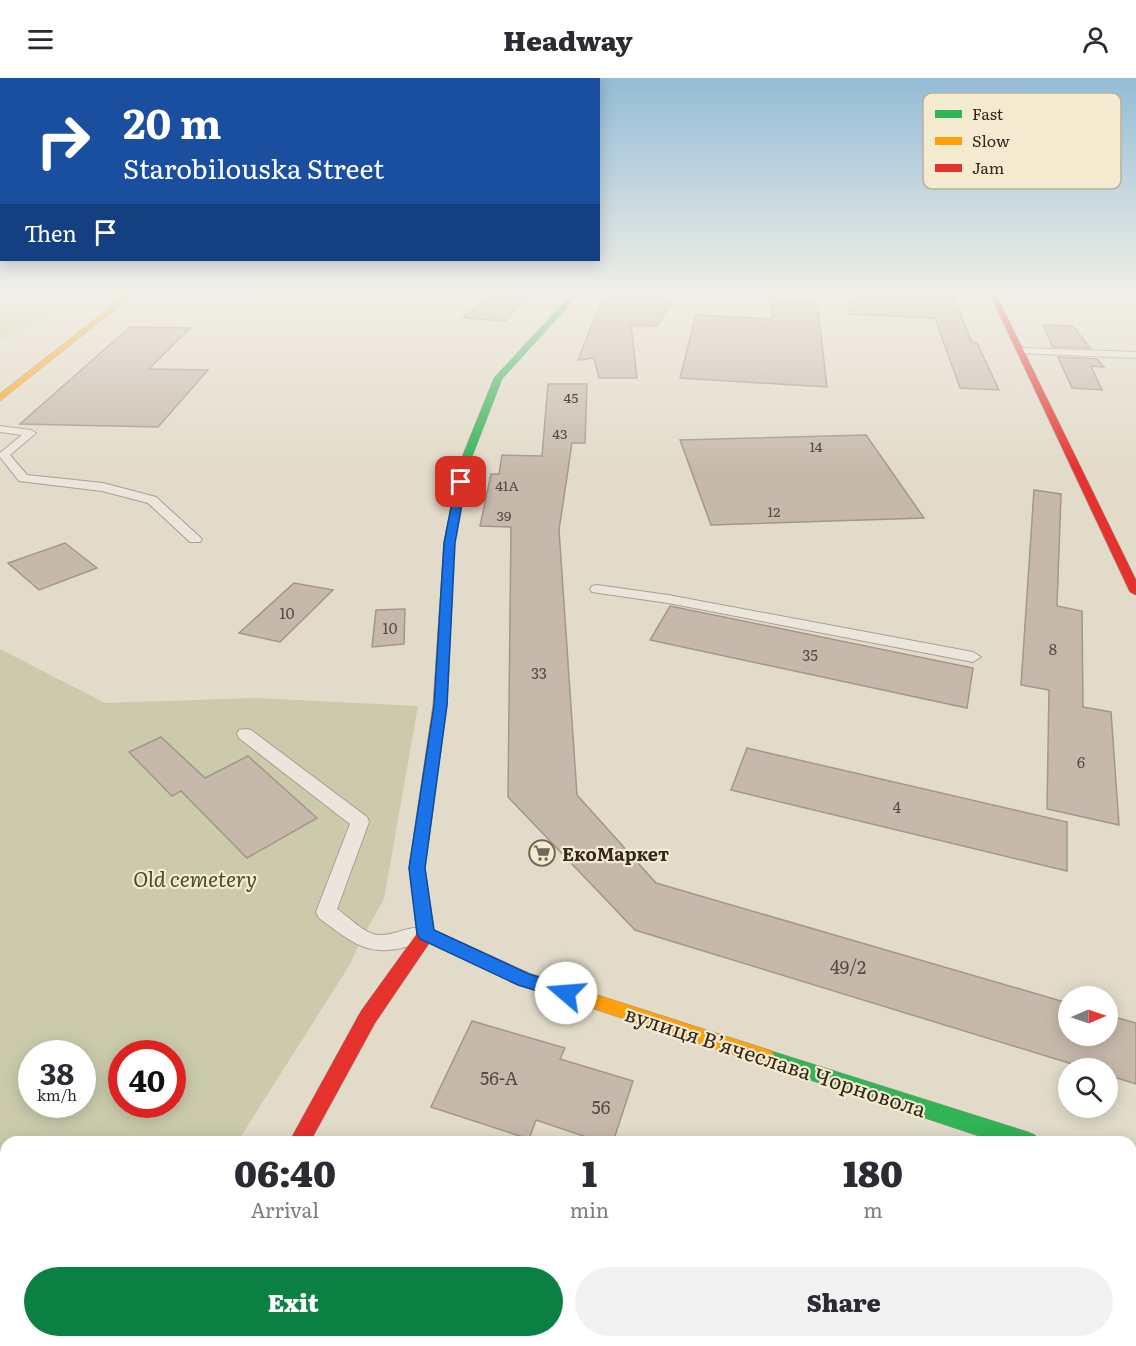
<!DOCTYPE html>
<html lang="en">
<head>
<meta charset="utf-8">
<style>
  :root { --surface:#fff; --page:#f2f2f3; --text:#2b2b33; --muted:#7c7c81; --accent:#0b8043 }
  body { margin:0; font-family:Literata,serif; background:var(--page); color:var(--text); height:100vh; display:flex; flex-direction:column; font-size:22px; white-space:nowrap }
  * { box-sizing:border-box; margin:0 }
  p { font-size:20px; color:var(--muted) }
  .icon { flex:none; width:33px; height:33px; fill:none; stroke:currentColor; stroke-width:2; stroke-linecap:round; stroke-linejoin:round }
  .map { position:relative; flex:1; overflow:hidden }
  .details { position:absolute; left:0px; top:1058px; width:1137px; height:212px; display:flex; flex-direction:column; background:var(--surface); border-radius:18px 18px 0 0; box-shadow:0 3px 15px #0003 }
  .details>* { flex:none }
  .hud { position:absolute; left:0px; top:0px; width:600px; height:183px; box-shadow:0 3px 15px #0003; background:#1a4fa0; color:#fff; overflow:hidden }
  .needle { width:39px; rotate:88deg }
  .controls { position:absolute; left:1058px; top:908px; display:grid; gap:12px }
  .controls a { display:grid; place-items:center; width:60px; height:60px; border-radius:50%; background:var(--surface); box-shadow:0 3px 15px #0003; font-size:30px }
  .speed { position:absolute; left:18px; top:962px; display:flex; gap:12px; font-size:30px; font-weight:700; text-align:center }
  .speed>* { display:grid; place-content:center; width:78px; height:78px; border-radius:50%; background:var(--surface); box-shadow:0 3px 15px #0003; line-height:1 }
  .speed small { font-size:15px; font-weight:400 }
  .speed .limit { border:9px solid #d22; background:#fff; color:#111 }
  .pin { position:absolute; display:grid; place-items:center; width:51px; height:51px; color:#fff; margin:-26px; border-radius:12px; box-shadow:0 3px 9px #0006 }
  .me { position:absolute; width:66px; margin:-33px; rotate:288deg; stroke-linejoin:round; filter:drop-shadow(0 0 4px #0008) }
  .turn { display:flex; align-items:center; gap:21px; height:126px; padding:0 24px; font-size:27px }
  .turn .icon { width:78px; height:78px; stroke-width:2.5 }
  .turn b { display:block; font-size:42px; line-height:51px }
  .then { display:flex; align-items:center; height:57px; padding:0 24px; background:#0003; gap:12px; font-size:22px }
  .eta { display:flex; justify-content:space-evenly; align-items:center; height:102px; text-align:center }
  .eta b { font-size:36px; font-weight:800; line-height:42px }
  .primary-button { display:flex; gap:12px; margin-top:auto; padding:12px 24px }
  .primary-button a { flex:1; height:69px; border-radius:36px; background:var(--accent); color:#fff; font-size:24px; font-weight:800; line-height:69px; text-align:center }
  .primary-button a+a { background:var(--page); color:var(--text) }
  header { display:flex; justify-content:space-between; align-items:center; height:78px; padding:0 24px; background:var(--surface); font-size:27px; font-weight:800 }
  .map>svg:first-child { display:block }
  .green { fill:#d1d2ac }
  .cemetery { fill:#cbcbac; fill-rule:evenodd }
  .building { fill:#c6b9ab; stroke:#a2978a; stroke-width:1.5 }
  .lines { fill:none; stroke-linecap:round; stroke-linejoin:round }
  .lane-casing { stroke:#a7a093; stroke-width:2 }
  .street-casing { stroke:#a7a093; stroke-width:1 }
  .fast-casing { stroke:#968f84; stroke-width:1 }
  .slow-casing { stroke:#968f84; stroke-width:1 }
  .jam-casing { stroke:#968f84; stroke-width:1 }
  .lane { fill:#eae6db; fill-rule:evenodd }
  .street { fill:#eae6db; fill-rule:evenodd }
  .fast { fill:#30b455; fill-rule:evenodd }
  .slow { fill:#ff9f0a; fill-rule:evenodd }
  .jam { fill:#e5322d; fill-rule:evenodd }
  .route { fill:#1a73e8; stroke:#114b97; stroke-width:1.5 }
  .labels { text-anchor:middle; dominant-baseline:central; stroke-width:4.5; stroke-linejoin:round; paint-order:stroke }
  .far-number-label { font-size:14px; fill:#584c40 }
  .number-label { font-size:15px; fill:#584c40 }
  .poi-label { font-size:18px; font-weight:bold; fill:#34281c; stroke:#f4eacf; text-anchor:start }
  .near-number-label { font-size:18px; fill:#584c40 }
  .near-park-label { font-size:21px; font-style:italic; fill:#445023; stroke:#f4eacf }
  .near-street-label { font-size:21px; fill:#34281c; stroke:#f4eacf }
  .key { fill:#f4eacf; stroke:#bab099; stroke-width:1.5 }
  .key-label { font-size:16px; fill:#34281c }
</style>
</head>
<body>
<header><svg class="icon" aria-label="menu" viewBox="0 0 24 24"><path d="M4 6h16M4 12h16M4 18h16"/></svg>Headway<svg class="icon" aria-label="person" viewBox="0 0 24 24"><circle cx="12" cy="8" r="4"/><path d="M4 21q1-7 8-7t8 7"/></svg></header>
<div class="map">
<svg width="1136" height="1268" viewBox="0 0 1136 1268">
  <rect width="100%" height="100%" fill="#e2dbca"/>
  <path class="green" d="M0,214c17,0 34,0 46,14v8l-9,8 -37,19z"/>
  <path class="cemetery" d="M0,571l105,54 152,-5 161,8 -34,193 -22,39 -13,28 -111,175 -232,1v199h107l-3,5h-110zM32,975h50v51h-50zM122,975h50v51h-50z"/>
  <path class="building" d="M494,214h38l-27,29 -42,-3z
    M605,214h73l-21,34 -26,-1 6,53h-38l-5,-20 -16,2z
    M850,214h101l21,50 5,1 22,47 -39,-2 -25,-70 -86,-4z
    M773,221l44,2 10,86 -147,-9 16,-63 76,4z
    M1043,247l30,1 17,22 -37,-1z
    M130,249l60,1 -41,41 59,1 -50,57 -138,-3z
    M1058,279l39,2 7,8 -13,-1 11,24 -30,-2z
    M548,306h39l-2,59h-13l-13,87 18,265 79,88 412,120v32h39v-20l29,8v61l-29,-9v-7h-22l-450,-138 -127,-133 3,-270 -31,-1 11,-52h8l3,-19 40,1z
    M866,357l58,83 -213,7 -31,-85z
    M1034,412l27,4 -4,112 25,5 1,96 28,5 8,113 -72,-16 2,-119 -28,-5z
    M65,465l32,25 -58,22 -31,-27z
    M294,505l39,7 -53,52 -41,-9z
    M670,528l303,62 -6,40 -317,-68z
    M405,531l-1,35 -32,3 4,-37z
    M161,659l44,41 43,-22 69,62 -70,40 -66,-67 -9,5 -43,-44z
    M747,670l320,74v49l-336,-81z
    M472,943l93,27 -5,11 73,22 -20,61h-12l-65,-22 -7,19 -98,-32z"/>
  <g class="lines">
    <g class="lane-casing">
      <path id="lane" d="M1021,270l115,4v6l-118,-5v-4z
        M0,348l31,4 5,3 -26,22 17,20 76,8 53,14 46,42 -2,3h-10l-42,-39 -46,-12 -83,-10 -19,-24v-4l22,-18 -22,-3z
        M597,507l71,10 305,57 8,5 -8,5 -305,-59 -76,-11 -2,-3 2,-3z
        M245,651l6,1 116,87 2,5 -32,87c12,8 27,25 42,26 16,1 31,-11 47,-6l3,6 -3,6c-54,18 -64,9 -107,-23l-3,-6 34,-88 -111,-86 -2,-4 2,-4z"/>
    </g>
    <g class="street-casing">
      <path id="street" d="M1131,1072l5,1v50l-5,-1z
        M157,1263h59l-2,5h-59z"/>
    </g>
    <g class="fast-casing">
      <path id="fast" d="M574,214h7l-79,87 -32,83 -16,80 -2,60 -6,4 -4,-2 -2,-2 4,-60 16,-80 34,-84z
        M765,971l263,83 7,3 3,7h-41l-232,-77 -7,-2 -3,-6 3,-6z"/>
    </g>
    <g class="slow-casing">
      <path id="slow" d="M130,214h7l-137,109v-7z
        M446,520l6,4 -5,103 -22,163 9,62 95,43 243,78 3,6 -3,6 -7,2 -247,-81 -90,-42h-10l-3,-5 2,-4 -8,-65 24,-163 7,-103z"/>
    </g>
    <g class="jam-casing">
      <path id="jam" d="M989,214h6l141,288v15l-6,-3z
        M424,852l6,2 3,5 -3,5 -55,81 -65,119h-21l72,-131 57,-79z"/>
    </g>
    <use href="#lane" class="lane"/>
    <use href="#street" class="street"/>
    <use href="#fast" class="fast"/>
    <use href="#slow" class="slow"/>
    <use href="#jam" class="jam"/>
  </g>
  <linearGradient id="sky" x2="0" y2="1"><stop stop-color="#93bcd6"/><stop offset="0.55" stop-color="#f2efe7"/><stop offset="1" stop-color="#f2efe7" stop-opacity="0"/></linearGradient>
  <rect width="1136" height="392" fill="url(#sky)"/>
  <path class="route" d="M461,401l5,3 -11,61 -8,162 -22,163 9,62 95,44 44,14 3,5 -3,5 -7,2 -48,-15 -98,-46 -3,-5 -8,-66 25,-163 10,-162 12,-61z"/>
  <defs>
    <g id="supermarket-ring" transform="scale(1.35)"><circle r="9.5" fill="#f4eacf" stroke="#716759" stroke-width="1.5"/><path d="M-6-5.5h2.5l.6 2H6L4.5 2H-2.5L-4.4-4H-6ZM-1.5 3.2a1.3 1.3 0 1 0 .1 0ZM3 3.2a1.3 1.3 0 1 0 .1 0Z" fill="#716759"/></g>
  </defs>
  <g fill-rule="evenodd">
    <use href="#supermarket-ring" x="542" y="775"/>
  </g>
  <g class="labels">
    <g class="far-number-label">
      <text x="571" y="319">45</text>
      <text x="560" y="355">43</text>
      <text x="816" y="368">14</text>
      <text x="507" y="407">41А</text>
      <text x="774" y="433">12</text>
      <text x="504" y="437">39</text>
    </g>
    <g class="number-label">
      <text x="287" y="534">10</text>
      <text x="390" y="549">10</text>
      <text x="1053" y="570">8</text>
      <text x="810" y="576">35</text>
      <text x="539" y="594">33</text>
      <text x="1081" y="683">6</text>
      <text x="897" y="728">4</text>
    </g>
    <g class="poi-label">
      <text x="562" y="775">ЕкоМаркет</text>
    </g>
    <g class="near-number-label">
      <text x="848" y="888">49/2</text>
      <text x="499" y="999">56-А</text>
      <text x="601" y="1028">56</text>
    </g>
    <g class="near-park-label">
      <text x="195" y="799">Old cemetery</text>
    </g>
    <g class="near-street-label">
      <text transform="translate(776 982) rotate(18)">вулиця Вʼячеслава Чорновола</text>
    </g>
  </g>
  <rect x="923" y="15" width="198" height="96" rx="9" class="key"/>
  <rect x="935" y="32" width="27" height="8" fill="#30b455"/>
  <rect x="935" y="59" width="27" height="8" fill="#ff9f0a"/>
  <rect x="935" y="86" width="27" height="8" fill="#e5322d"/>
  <g class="key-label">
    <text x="972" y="42">Fast</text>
    <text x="972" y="69">Slow</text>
    <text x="972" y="96">Jam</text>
  </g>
</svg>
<div class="controls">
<a><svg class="needle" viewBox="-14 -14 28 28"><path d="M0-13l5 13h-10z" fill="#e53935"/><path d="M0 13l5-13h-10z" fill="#7c7c81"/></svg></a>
<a><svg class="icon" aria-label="search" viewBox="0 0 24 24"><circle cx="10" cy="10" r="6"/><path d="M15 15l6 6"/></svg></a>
</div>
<div class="speed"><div>38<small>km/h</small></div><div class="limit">40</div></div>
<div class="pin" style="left:461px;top:404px;background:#d93025"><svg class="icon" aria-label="arrive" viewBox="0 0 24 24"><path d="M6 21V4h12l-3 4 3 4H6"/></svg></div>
<svg class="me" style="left:566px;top:915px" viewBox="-20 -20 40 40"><circle r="19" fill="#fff"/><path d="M0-13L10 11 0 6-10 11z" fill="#1a73e8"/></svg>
<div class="hud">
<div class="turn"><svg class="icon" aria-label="right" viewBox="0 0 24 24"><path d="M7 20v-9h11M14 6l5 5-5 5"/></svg><div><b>20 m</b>Starobilouska Street</div></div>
<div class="then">Then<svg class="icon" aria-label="arrive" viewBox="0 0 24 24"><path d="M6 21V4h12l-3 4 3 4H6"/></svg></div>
</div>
<section class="details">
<div class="eta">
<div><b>06:40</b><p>Arrival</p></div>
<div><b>1</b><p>min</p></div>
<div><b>180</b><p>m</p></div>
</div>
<div class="primary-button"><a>Exit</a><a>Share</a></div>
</section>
</div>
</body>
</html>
